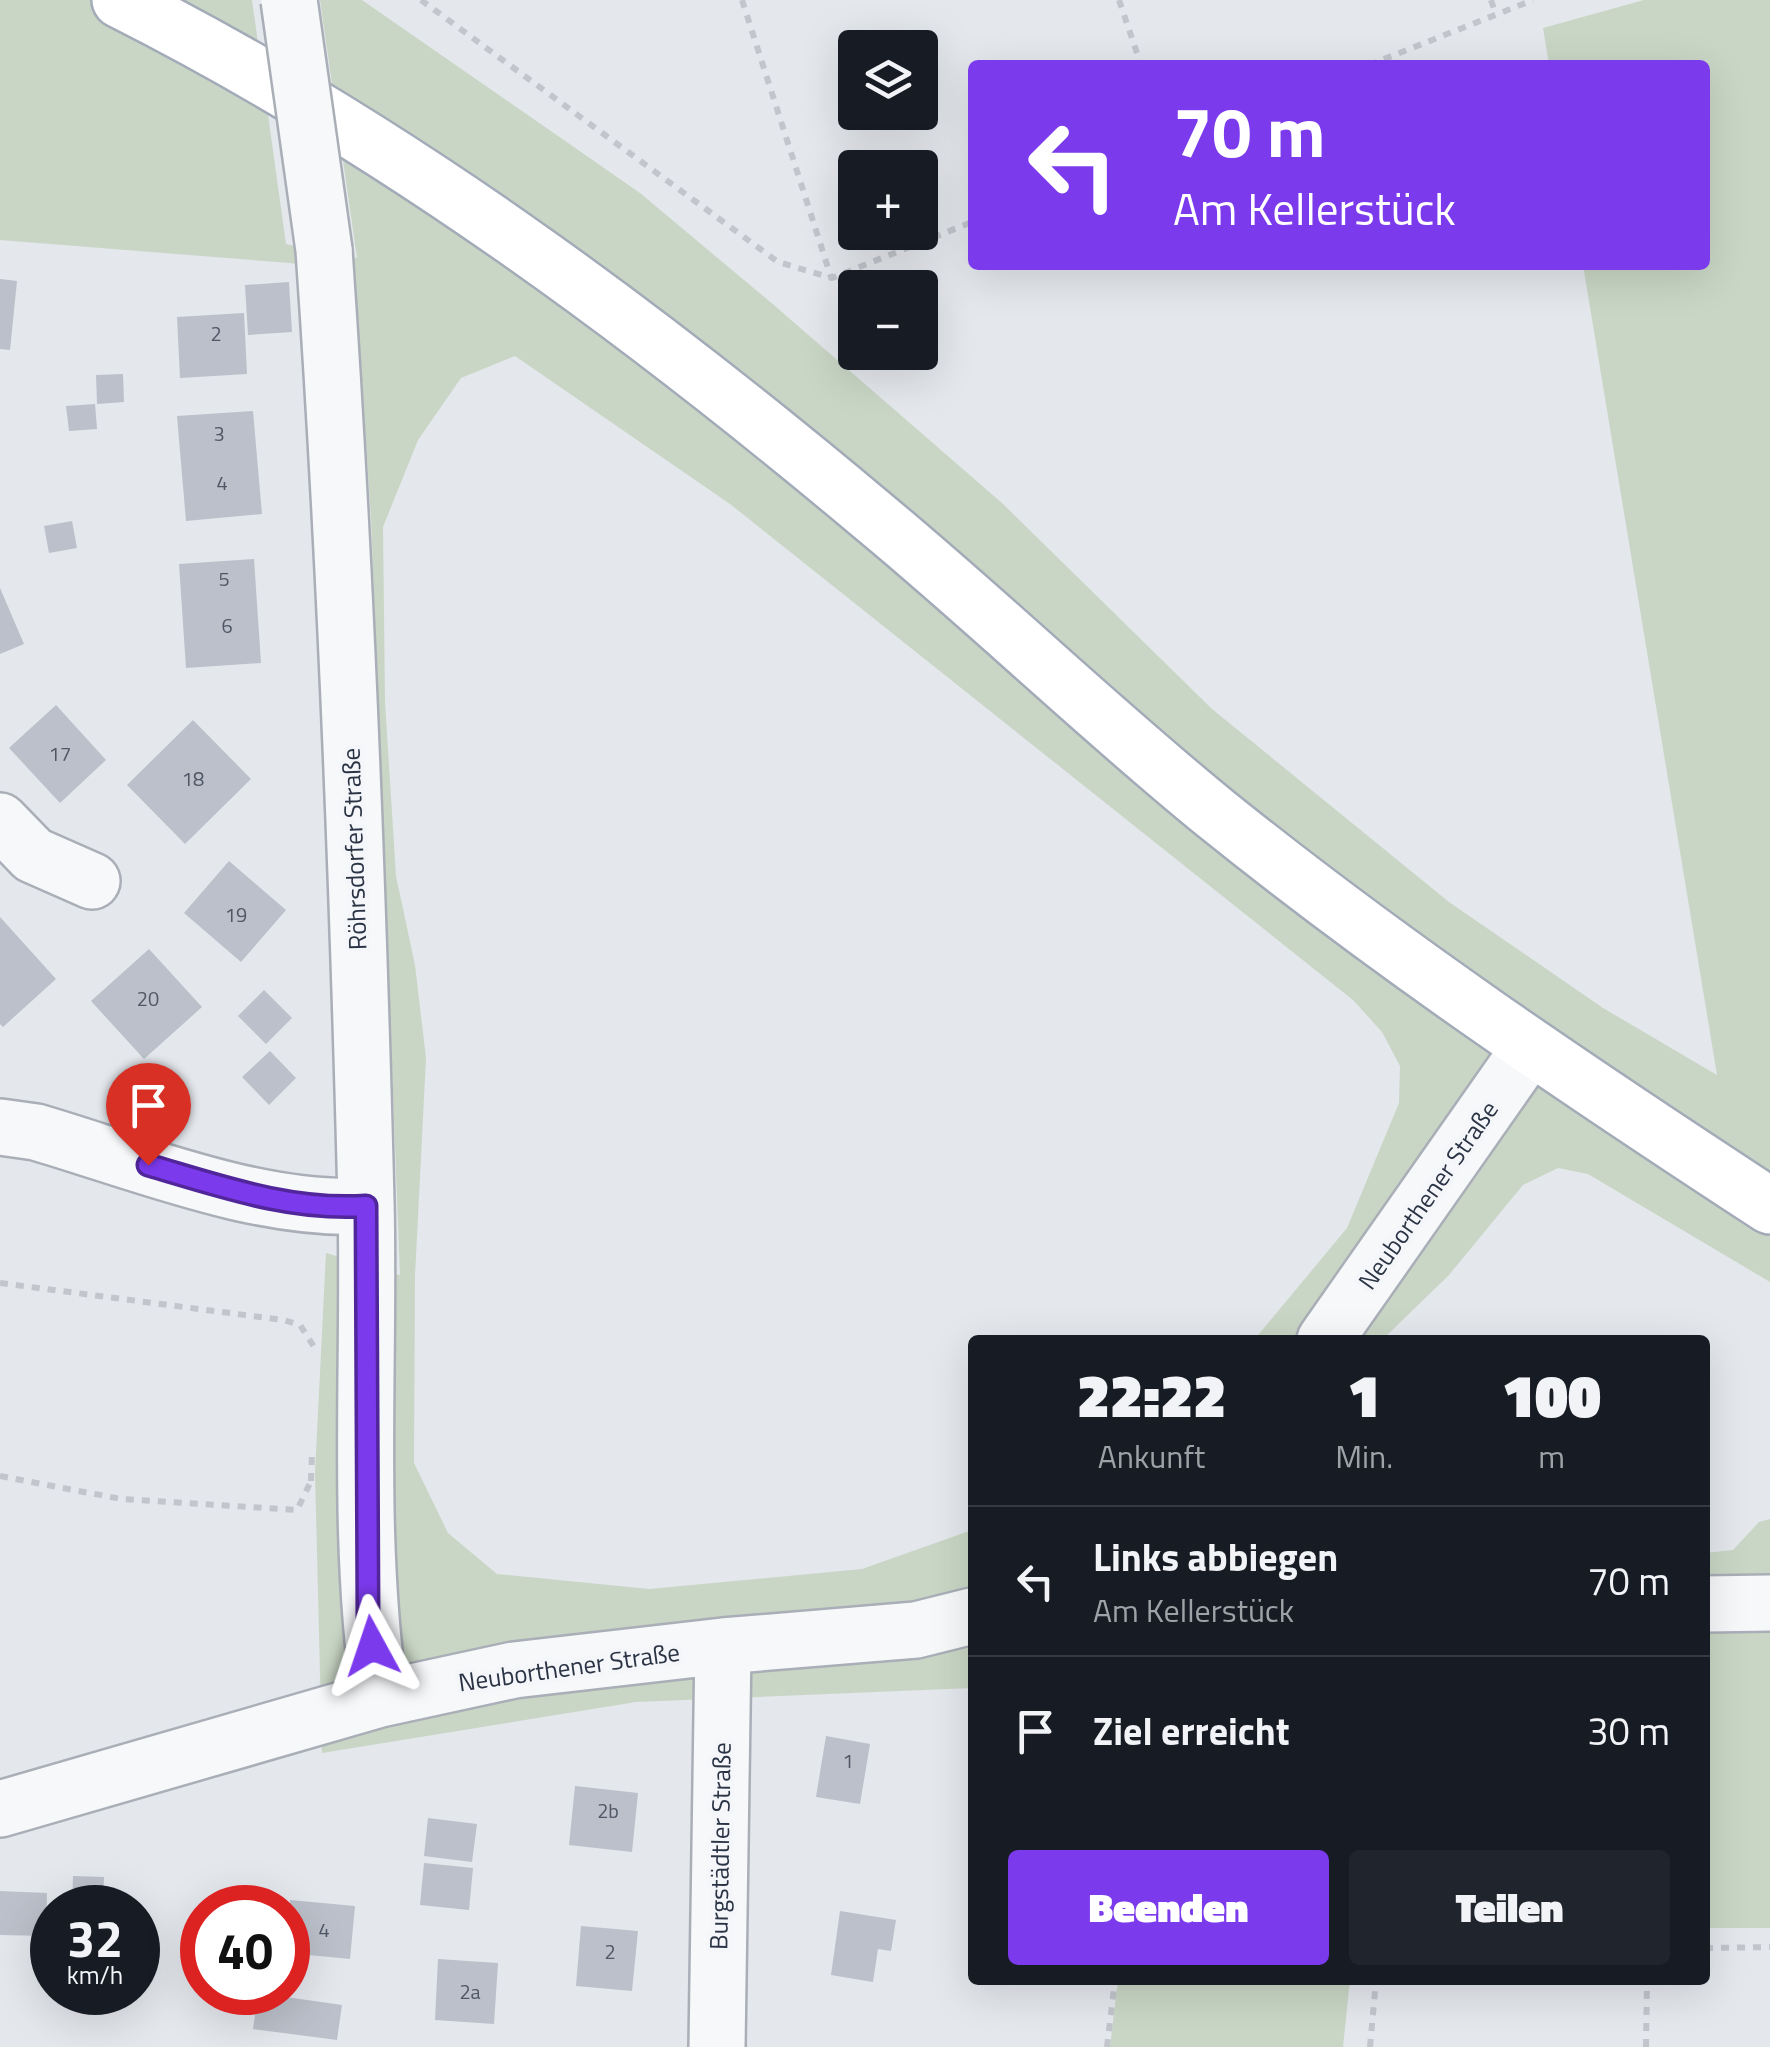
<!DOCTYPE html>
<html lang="de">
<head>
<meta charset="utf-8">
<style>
  :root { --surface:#171b24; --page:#20242c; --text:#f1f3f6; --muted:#9ea1a6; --line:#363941; --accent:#7c3aed }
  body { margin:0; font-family:"Titillium Web",sans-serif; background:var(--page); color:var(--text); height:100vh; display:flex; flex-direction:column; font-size:38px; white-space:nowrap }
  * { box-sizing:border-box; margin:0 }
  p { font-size:32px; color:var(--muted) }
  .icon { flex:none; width:55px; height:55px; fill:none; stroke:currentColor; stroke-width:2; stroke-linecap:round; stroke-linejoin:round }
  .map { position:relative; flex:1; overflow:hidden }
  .panel { position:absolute; left:968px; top:1335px; width:742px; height:650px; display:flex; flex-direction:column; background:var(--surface); border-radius:10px; box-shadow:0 10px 40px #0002 }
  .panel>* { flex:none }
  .hud { position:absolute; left:968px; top:60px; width:742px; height:210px; border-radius:10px; box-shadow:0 10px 40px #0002; background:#7c3aed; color:#fff; overflow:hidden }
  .buttons { position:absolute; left:838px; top:30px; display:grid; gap:20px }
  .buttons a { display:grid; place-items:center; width:100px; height:100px; border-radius:10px; background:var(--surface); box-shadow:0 10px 40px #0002; font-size:50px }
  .speed { position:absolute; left:30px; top:1885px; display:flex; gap:20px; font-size:50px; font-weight:700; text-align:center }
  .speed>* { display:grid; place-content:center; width:130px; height:130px; border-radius:50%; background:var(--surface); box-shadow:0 10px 40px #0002; line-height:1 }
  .speed small { font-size:25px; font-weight:400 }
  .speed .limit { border:15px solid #d22; background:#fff; color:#111 }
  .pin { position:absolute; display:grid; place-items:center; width:85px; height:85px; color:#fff; margin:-102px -42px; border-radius:50% 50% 50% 0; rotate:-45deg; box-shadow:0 0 10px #0007 }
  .pin .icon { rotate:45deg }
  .me { position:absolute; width:110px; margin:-55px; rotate:355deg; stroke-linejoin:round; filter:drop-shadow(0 0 8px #0008) }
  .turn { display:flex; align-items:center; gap:35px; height:210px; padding:0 40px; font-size:45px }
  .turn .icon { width:130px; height:130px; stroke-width:2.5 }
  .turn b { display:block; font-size:70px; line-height:85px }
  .eta { display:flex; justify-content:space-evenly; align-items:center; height:170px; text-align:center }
  .eta b { font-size:60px; font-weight:800; line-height:70px }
  .primary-button { display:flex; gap:20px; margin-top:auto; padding:20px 40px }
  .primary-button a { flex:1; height:115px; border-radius:10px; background:var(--accent); color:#fff; font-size:40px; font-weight:800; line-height:115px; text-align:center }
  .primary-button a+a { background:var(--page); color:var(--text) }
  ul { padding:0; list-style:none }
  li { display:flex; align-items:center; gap:30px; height:150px; padding:0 40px; border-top:2px solid var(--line) }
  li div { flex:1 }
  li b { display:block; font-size:38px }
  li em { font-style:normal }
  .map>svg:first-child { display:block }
  .green { fill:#c9d6c5 }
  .building { fill:#bbc0ca }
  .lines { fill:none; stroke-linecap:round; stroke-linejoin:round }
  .minor-casing { stroke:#a9aeb7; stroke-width:60 }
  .major-casing { stroke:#a3abb8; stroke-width:60 }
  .path { stroke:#c2c5cb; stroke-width:6; stroke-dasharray:8 8; stroke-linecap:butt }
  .minor { stroke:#f7f8fa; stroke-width:55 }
  .major { stroke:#fff; stroke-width:55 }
  .minor-bridge-casing { stroke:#a9aeb7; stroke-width:60; stroke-linecap:butt }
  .minor-bridge { stroke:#f7f8fa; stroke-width:55 }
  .route-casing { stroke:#51269a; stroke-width:25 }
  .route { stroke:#7c3aed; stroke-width:18 }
  .labels { text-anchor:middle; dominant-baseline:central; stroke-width:9; stroke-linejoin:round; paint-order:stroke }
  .number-label { font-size:20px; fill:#4f5766 }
  .street-label { font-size:25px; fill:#2b3445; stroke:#f4f6f9 }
</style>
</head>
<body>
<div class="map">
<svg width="1770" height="2047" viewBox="0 0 1770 2047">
  <rect width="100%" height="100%" fill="#e4e7ec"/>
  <path class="green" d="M0,0h252l34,244 71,14 -37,-258h42l278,193 135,113 227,197 210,206 237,193 154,106 114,67 -134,-810h122v-200h-156l-6,-37 101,-28h126v1282l-182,-108 -30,-6 -35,17 -74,90 -67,65h-128l93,-112 52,-125 1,-37 -18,-34 -29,-32 -623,-496 -215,-148 -54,22 -43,62 -35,87 2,175 11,174 19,89 11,93 -11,218 -1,187 34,70 49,41 152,15 213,-20 110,-39v158l-336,14 -314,51 -7,-280 11,-220 74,22 -29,-756 -16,-245 -65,-11 -290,-23z
    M1770,1519v409h-65v-375l28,-3 26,-28z
    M1118,1980h232l-7,67h-233z"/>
  <path class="building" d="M0,279l17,2 -7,69 -10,-1z
    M289,282l3,50 -44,3 -3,-50z
    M244,313l3,61 -67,4 -3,-61z
    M123,374l1,28 -27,2 -1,-29z
    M95,404l2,25 -28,2 -3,-25z
    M253,411l9,103 -76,7 -9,-105z
    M72,521l5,27 -28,5 -5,-27z
    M254,559l7,104 -75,5 -7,-104z
    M0,588l24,56 -24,10z
    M56,705l50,55 -46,43 -51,-55z
    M193,720l58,59 -66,65 -58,-59z
    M229,861l57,49 -45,52 -57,-49z
    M0,917l56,62 -53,48 -3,-3z
    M149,949l53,58 -58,52 -53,-58z
    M264,990l28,28 -26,26 -28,-28z
    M270,1051l26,27 -27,27 -27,-28z
    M826,1736l44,8 -10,60 -44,-7z
    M575,1786l63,7 -6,59 -63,-7z
    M428,1818l49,6 -5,38 -48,-6z
    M424,1863l49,5 -4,42 -49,-5z
    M73,1876l31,1 -1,31h-31z
    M0,1891l47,2 -1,43 -46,-1z
    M290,1900l65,6 -5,53 -62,-6z
    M840,1911l56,9 -5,31 -13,-2 -5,33 -42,-7z
    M581,1926l57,5 -6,60 -56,-5z
    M438,1959l60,4 -4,61 -59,-4z
    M258,1993l84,12 -5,35 -84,-11z"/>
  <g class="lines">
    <g class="minor-casing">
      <path id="minor" d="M324,250c22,316 34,634 42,951 4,166 -10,334 14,498
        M0,821l33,34 59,26
        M0,1127l36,5c102,30 223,80 330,74
        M1325,1340l204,-291
        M1705,1604l65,-1
        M0,1809l380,-110 134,-29 209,-24 193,-16 56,-14
        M717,2047l6,-401"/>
    </g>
    <g class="major-casing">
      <path id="major" d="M120,0c272,137 522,322 754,517 116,96 225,202 342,297 176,142 364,268 554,392"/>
    </g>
    <path class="path" d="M421,0l357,262 54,16 140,-56
      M742,0l89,277
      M1119,0l22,65
      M1491,0l5,15
      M1369,65l164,-65
      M0,1283l283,37 17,5 16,25
      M0,1476l121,23 176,11 15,-31
      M311,1481l1,-29
      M1705,1948l65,-1
      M1107,2047l8,-67
      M1370,2047l6,-67
      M1646,2047l1,-67"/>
    <use href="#minor" class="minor"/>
    <use href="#major" class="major"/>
    <g class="minor-bridge-casing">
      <path id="minor-bridge" d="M289,0l35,250"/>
    </g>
    <use href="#minor-bridge" class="minor-bridge"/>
  </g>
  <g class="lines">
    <g class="route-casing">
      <path id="route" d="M148,1165c72,21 142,46 218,41l2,413 4,27"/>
    </g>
    <use href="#route" class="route"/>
  </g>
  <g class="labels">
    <g class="number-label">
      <text x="216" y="333">2</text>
      <text x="219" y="433">3</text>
      <text x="222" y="482">4</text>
      <text x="224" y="578">5</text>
      <text x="227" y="625">6</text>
      <text x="60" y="753">17</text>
      <text x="193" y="778">18</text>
      <text x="236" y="914">19</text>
      <text x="148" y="998">20</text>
      <text x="848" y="1760">1</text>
      <text x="608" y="1810">2b</text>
      <text x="324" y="1929">4</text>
      <text x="610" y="1951">2</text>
      <text x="470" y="1991">2a</text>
    </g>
    <g class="street-label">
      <text transform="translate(354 849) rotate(-92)">Röhrsdorfer Straße</text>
      <text transform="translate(1428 1195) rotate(-55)">Neuborthener Straße</text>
      <text transform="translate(569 1667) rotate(-8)">Neuborthener Straße</text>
      <text transform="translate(720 1846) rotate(-89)">Burgstädtler Straße</text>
    </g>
  </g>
</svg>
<div class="buttons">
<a><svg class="icon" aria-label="layers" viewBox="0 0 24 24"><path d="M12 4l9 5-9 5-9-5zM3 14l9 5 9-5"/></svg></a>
<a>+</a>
<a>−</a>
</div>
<div class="speed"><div>32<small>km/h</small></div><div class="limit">40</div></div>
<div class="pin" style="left:148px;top:1165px;background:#d93025"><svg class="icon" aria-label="arrive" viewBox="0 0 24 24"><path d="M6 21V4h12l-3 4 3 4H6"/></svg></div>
<svg class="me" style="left:372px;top:1646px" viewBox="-20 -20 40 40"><path d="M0-17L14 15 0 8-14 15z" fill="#7c3aed" stroke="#fff" stroke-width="4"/></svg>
<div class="hud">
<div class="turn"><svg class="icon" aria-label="left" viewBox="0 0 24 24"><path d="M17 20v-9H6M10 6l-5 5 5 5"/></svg><div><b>70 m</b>Am Kellerstück</div></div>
</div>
<section class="panel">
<div class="eta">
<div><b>22:22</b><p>Ankunft</p></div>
<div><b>1</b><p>Min.</p></div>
<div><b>100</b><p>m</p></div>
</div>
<ul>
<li><svg class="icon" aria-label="left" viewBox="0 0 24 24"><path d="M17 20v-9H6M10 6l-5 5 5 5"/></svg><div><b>Links abbiegen</b><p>Am Kellerstück</p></div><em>70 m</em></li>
<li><svg class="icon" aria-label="arrive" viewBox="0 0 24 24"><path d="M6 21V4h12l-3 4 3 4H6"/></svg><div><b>Ziel erreicht</b></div><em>30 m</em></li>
</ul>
<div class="primary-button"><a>Beenden</a><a>Teilen</a></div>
</section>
</div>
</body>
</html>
